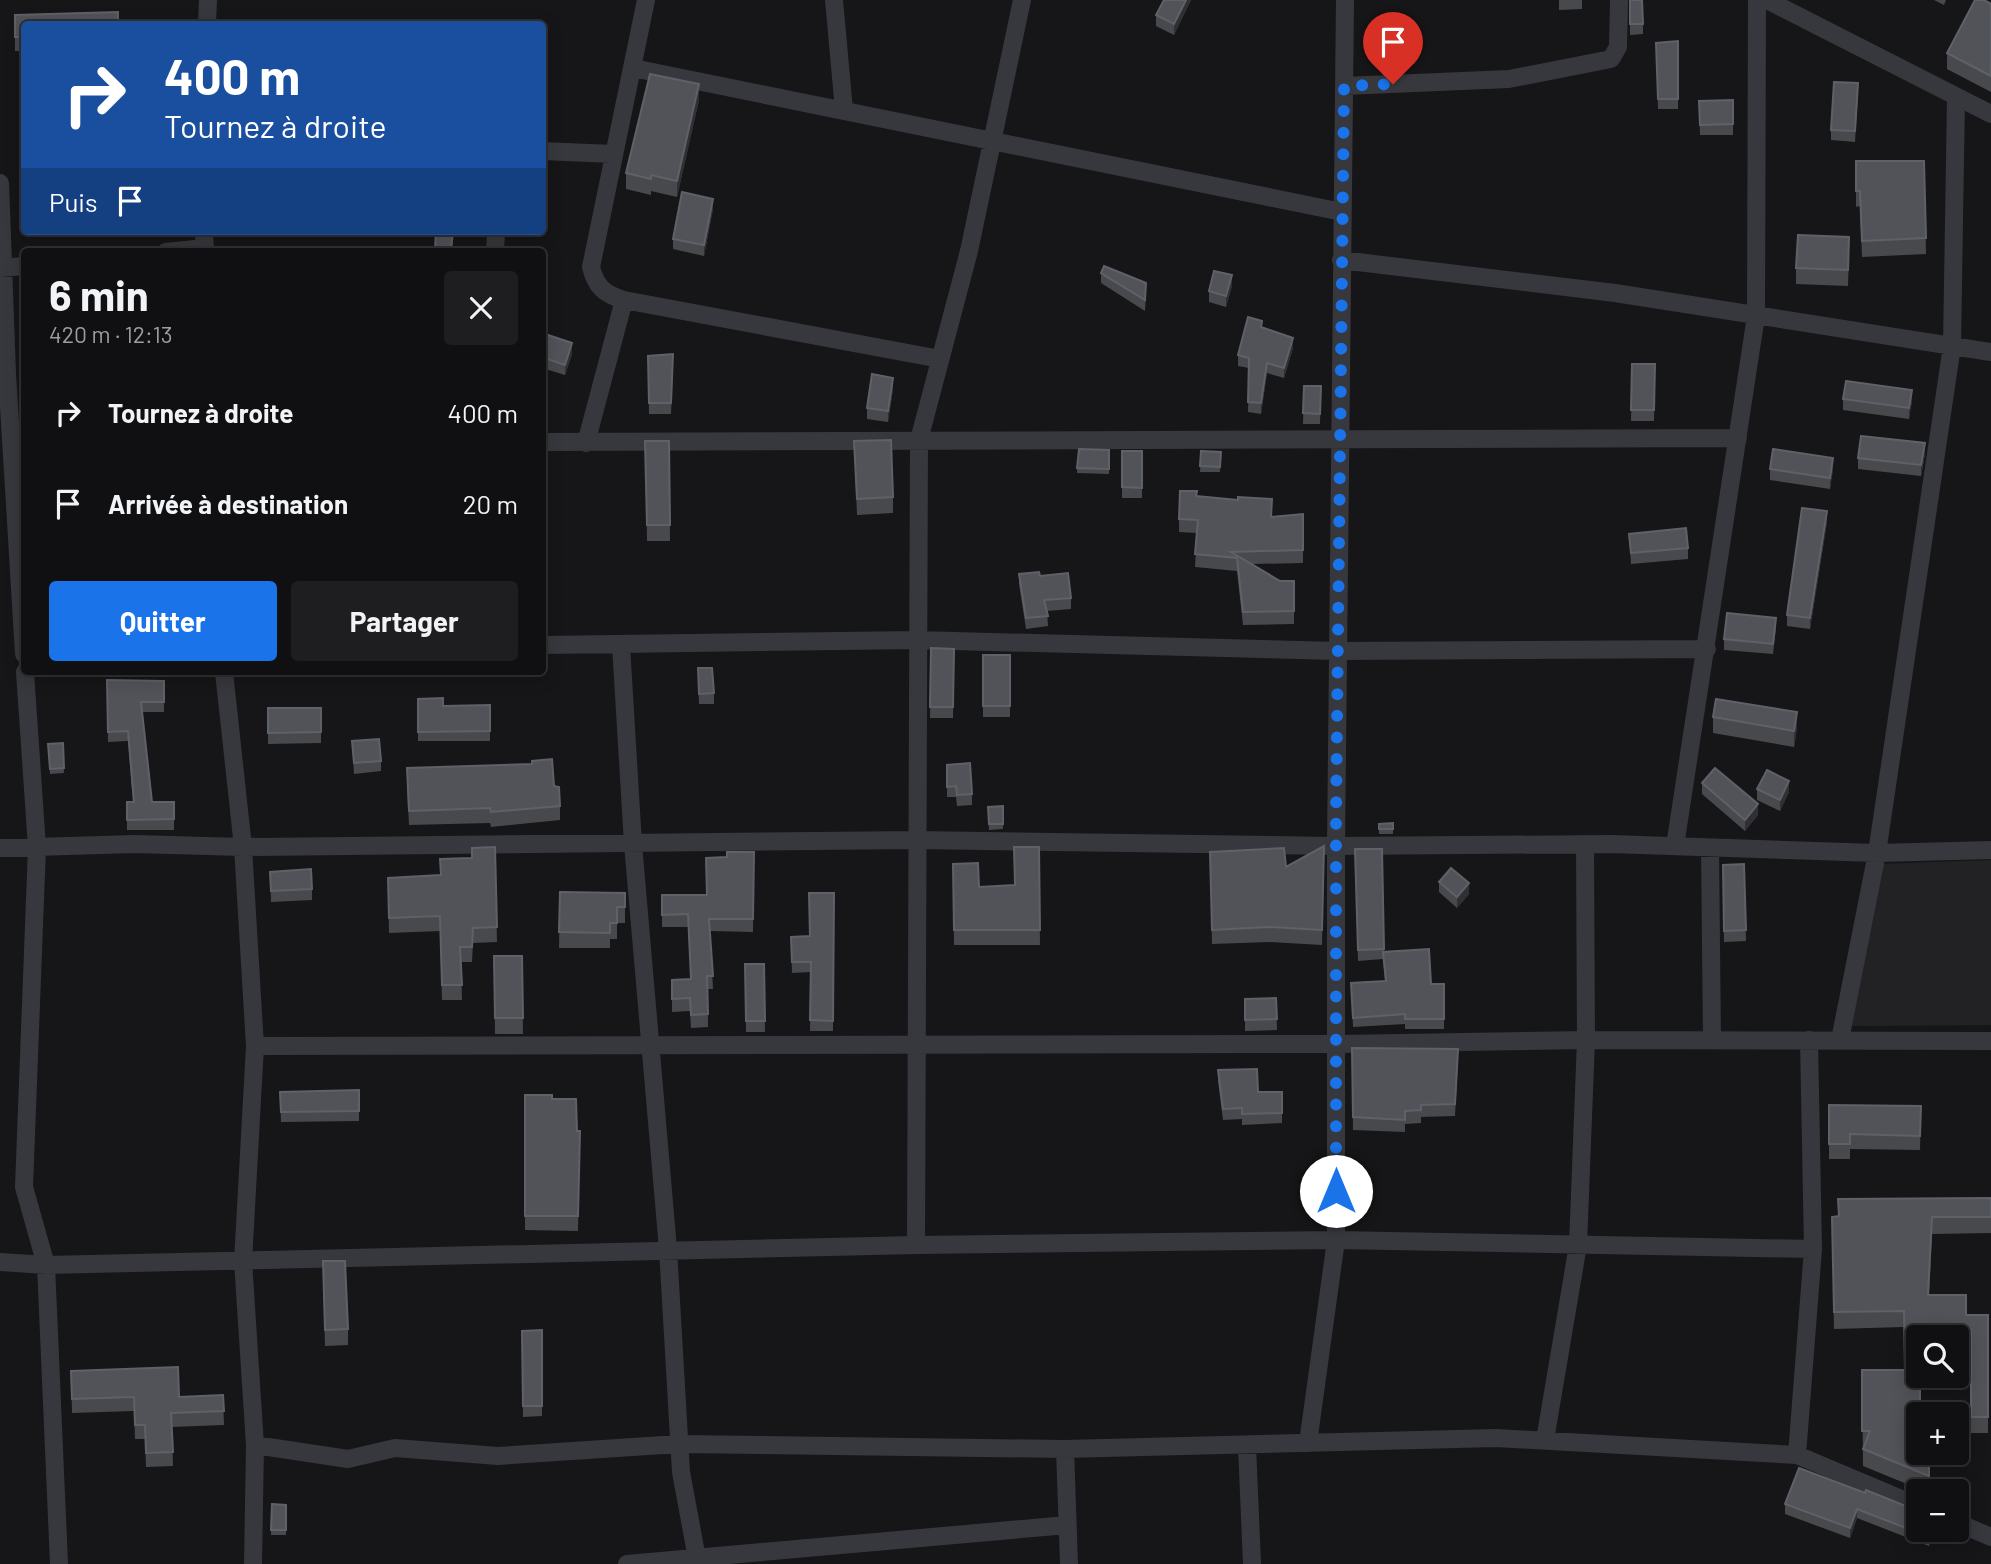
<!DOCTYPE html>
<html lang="fr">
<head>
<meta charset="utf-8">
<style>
  :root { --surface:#101012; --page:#1e1e20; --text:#f1f3f6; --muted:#9c9d9f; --line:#303032; --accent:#1a73e8 }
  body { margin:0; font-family:Barlow,sans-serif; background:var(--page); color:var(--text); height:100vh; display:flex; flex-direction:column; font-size:26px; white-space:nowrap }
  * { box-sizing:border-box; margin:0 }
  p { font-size:23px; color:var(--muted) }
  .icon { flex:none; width:38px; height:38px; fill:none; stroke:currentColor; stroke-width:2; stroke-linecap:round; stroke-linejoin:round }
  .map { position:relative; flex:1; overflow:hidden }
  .sheet { position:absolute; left:21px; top:248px; width:525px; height:427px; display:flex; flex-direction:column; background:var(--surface); border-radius:7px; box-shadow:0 4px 18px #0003,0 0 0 2px var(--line) }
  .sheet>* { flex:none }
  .banner { position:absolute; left:21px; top:21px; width:525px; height:214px; border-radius:7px; box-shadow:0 4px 18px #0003,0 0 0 2px var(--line); background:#1a4fa0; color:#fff; overflow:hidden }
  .controls { position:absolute; left:1906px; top:1325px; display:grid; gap:14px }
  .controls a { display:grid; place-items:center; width:63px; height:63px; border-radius:7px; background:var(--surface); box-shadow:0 4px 18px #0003,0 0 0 2px var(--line); font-size:35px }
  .pin { position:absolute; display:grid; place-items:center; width:60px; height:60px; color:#fff; margin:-72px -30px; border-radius:50% 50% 50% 0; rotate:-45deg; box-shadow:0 0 7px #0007 }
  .pin .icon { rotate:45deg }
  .me { position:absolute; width:77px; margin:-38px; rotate:0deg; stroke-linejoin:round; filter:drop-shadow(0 0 5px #0008) }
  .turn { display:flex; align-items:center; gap:24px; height:147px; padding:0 28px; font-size:32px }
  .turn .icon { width:91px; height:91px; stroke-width:2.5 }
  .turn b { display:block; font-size:49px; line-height:60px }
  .then { display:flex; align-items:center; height:66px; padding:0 28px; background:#0003; gap:14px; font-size:26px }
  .round { display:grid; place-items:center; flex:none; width:74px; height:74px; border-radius:7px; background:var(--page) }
  .head { display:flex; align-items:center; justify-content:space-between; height:119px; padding:0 28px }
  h1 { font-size:42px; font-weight:700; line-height:52px }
  .button { display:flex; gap:14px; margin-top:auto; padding:14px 28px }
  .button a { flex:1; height:80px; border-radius:7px; background:var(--accent); color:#fff; font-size:28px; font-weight:700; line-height:80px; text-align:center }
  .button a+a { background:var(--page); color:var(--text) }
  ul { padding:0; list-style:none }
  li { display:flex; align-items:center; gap:21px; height:91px; padding:0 28px }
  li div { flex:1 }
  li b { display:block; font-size:26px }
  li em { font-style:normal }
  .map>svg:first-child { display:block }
  .built { fill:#222225 }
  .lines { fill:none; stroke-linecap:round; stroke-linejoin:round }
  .minor { stroke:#37383d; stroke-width:18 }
  .wall { fill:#47494d }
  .shaded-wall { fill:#2f3033 }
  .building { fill:#525359; stroke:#5f6168; stroke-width:2 }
  .route { stroke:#1a73e8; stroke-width:12; stroke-dasharray:0 21.6 }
</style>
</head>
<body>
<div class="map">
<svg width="1991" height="1564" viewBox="0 0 1991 1564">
  <rect width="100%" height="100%" fill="#161618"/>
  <path class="built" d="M1991,860v165l-142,1 32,-162z"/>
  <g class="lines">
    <path class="minor" d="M646,0l-55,267c5,20 13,27 33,33l316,59
      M834,0l10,110
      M1767,0l224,114
      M207,24l1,-24
      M633,68l709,144
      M1344,86l165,-7 102,-20 7,-12 1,-47
      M542,151l71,3
      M0,183l7,190 17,281
      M204,231l1,21
      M166,252l39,-4
      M495,252l1,-21
      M1341,260l274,33 376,59
      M0,268l24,-2
      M542,442l1196,-4
      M586,443l38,-143
      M542,645l375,-5 420,11 370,-2
      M621,645l12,199 35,405 13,223 17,92
      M25,672l12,175 -13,340 22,78 13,299
      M224,672l19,175 12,199 -12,215 12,184 -2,119
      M1675,846l81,-530 1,-316
      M0,848l135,-4 108,3 673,-7 420,6 275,-2 266,9 114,-3
      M1710,848l2,192
      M1840,1040l37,-187 75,-507 4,-249
      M255,1046l1081,-2 250,-4 405,1
      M916,1245l3,-805 50,-189 53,-251
      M0,1262l46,3 870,-20 420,-5 477,9
      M1545,1440l33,-195 8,-205 -1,-196
      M1308,1443l28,-203v-394l9,-846
      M255,1445l93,14 47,-11 103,8 180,-12 387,5 431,-11 301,17 121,51
      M1247,1446l5,118
      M1065,1449l4,115
      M1797,1455l16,-206 -4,-209
      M1956,1522l35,15
      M627,1564l440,-39"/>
  </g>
  <path class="wall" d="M1164,0h27l-17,35 -18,-9v-11z
    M1559,0h23v9l-23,1z
    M1630,0l13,24v10l-13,1z
    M1934,0h12l-2,5z
    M1991,4v88l-44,-23v-16z
    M15,15l9,9v27h-9z
    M1678,41v68h-20l-2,-66z
    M1858,94l-3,48 -24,-2v-10z
    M699,100l-22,97 -26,-6v4l-25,-6v-16z
    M1733,100v35h-33l-1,-34z
    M1856,161h68l2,93 -64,3 -2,-51 -4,1z
    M713,209l-9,47 -31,-7v-10z
    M436,231h17l-1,21h-17z
    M1849,253l-1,33 -52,-2v-16z
    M1101,273l45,20 -1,18 -44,-28z
    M1232,286l-6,21 -17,-5v-11z
    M1262,328l31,20 -9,30 -17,-5 -6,41 -13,-2 1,-44 -11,-2v-11z
    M542,333l30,21 -7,21 -23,-7z
    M648,356l25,9 -2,49h-22z
    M1632,364h23l-1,57h-23z
    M1304,386h17l-1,38h-17z
    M893,389l-5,33 -21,-3v-11z
    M1843,399l69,2 -3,18 -66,-9z
    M645,441h24l1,100h-23z
    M854,441l39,56v16l-36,2z
    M1109,450v24l-32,-1v-5z
    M1122,451h20v47h-20z
    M1201,451l20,1 -1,20h-20z
    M1925,454l-4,22 -63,-7v-11z
    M1770,469h63l-3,20 -60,-9z
    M1196,496l76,21 31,-3v49l-50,1 27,17h14v43l-51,1 -6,-54 -42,-4 2,-34 -18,-1v-13z
    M1827,522l-17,107 -23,-3v-11z
    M1629,534l59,14v11l-57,5z
    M1019,574l21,2 31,22v11l-24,2 1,15 -22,3 -7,-45z
    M1776,628l-3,26 -49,-4v-11z
    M931,648l23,1 -1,69h-23z
    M983,655h27v62h-27z
    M698,668l16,25v11h-15z
    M107,680l57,1v31h-22l10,90h22v28h-47v-28h6l-5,-61 -20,1z
    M418,699l25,7 47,-1v36h-72z
    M268,708h53v35l-53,1z
    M1713,717l84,11 -3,19 -81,-14z
    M352,741l29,20v10l-27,3z
    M63,743l1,30 -14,1 -2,-30z
    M947,765l25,29v11l-15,1 -1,-9h-9z
    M407,783l147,3 6,20v14l-69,7 -1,-4 -81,2z
    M1702,783l56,32 -13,16 -43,-37z
    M1757,789l32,3 -9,19 -23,-11z
    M1003,806v23l-14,1 -1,-23z
    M1393,823v11h-14v-10z
    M1324,846l-2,99 -53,-3 -57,2 -2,-92 76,15z
    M495,847l2,95 -24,1 -1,19h-11l1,38h-20l-2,-69 -51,2 -1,-55 52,-3v-16l32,-1z
    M1039,847l1,98h-86l-1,-81 26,23 35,-2z
    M1382,849l2,103 47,32h13v45h-39v-5l-52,3 -2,-44 34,-2 -2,-22 -25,2 -3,-101z
    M754,852l-1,80 -43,-1 3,58h-5v38l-17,1 -1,-17 -18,1v-32l19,-1 -3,-52h-26v-32h45l20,-38z
    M1744,864l2,77 -22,1 -1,-77z
    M270,872l42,17v11l-41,2z
    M1439,882l30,12 -12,14 -18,-16z
    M560,892l65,1v30h-8v16h-7v9h-51z
    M834,893l-1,138h-23l1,-59 -19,1 -1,-36 19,-1z
    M494,956h28l1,78h-28z
    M745,964h19l1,68h-19z
    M1276,998l1,32 -32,1v-32z
    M1352,1048l106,13 -3,55 -34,1v6l-16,1v8l-52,-2z
    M1218,1070l40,22h24v31l-40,2v-6l-19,1 -5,-39z
    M359,1090v31l-78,1 -1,-30z
    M525,1095l27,4 25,32h3l-2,100 -53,-1z
    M1829,1105l92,1 -1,44 -70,-1v10h-21z
    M1991,1198v35l-59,1 -3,61 37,20h22v118h-17v-87h-15v-9h-38l2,70 48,-2 1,34h-13v-25h-38l11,38v39h-5l-61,-25 -1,-96h43l-1,-43 -70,2 -2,-112 6,-1v-17z
    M323,1277l25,52v16l-23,1z
    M542,1330v86l-19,1 -1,-86z
    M71,1371l108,26 44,-2 1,30 -52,2 1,39 -27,1 -1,-28h-10l-1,-28 -62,2z
    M1799,1468l136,62 -6,16 -72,-28 -7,20 -65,-24v-10z
    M272,1504l14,1v30h-15z"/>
  <path class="shaded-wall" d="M1186,0h5l-17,35v-11z
    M699,84v16l-22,97v-16z
    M713,199v10l-9,47v-11z
    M1232,275v11l-6,21v-11z
    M1293,338v10l-9,30v-10z
    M572,343v11l-7,21v-10z
    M1267,363v10l-6,41v-11z
    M893,378v11l-5,33v-11z
    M1912,390v11l-3,18v-11z
    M1925,443v11l-4,22v-11z
    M1833,458v11l-3,20v-11z
    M1827,511v11l-17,107v-11z
    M1797,712v16l-3,19v-16z
    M1789,781v11l-9,19v-11z
    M1758,804v11l-13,16v-11z
    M1469,883v11l-12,14v-11z
    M1932,1217v17l-4,78v-17z
    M1857,1509v9l-7,20v-10z
    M1931,1530h4l-6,16v-9z"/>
  <path class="building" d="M1164,0h22l-12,24 -18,-9z
    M1630,0h12l1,24h-13z
    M1975,0h9l7,4v72l-44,-23z
    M118,12v12h-94v13h-9v-22z
    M1678,41v58h-20l-2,-56z
    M650,74l49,10 -22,97 -26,-6v4l-25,-6z
    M1834,82l24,1 -3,48 -24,-1z
    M1733,100v24l-33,1 -1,-24z
    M1856,161h68l2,77 -64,3 -2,-50h-4z
    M682,192l31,7 -9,46 -31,-6z
    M436,231h17l-2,19 -16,-1z
    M1798,235l51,2 -1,33 -52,-2z
    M1104,266l42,17 -1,17 -44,-27z
    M1214,271l18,4 -6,21 -17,-5z
    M1248,317l14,4 -1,6 32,11 -9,30 -17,-5 -6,40 -13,-1 1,-44 -11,-3z
    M542,333l30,10 -7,22 -23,-8z
    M673,354l-2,49h-22l-1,-47z
    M1632,364h23l-1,46h-23z
    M872,374l21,4 -5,33 -21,-3z
    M1846,381l66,9 -3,18 -66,-9z
    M1304,386h17l-1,28 -17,-1z
    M1861,436l64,7 -4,22 -63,-7z
    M891,440l2,57 -36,2 -3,-58z
    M645,441h24l1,84h-23z
    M1079,449l30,1v19l-32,-1z
    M1773,449l60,9 -3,20 -60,-9z
    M1122,451h20v37l-20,-1z
    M1201,451l20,1 -1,15 -20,-1z
    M1180,491h17l-1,5 42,4v-3l34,2 -1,18 32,-3v36l-72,2 49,29h14v30l-51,1 -6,-54 -42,-4 3,-34 -19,-1z
    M1802,508l25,3 -17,107 -23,-3z
    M1686,528l2,20 -57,5 -2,-19z
    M1039,572l1,4 28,-3 3,25 -27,2 4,16 -22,2 -7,-44z
    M1727,613l49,5 -3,26 -49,-5z
    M931,648l23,1 -1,58h-23z
    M983,655h27v51h-27z
    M698,668h14l2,25 -15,1z
    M107,680l57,1v21h-23l11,100h22v17l-47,1v-18h7l-6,-71 -20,1z
    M443,698v8l47,-1v26l-72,1v-33z
    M1716,699l81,13 -3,19 -81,-14z
    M268,708h53v24l-53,1z
    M379,739l2,22 -27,2 -2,-22z
    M63,743l1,25 -14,1 -2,-25z
    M552,759l2,27 5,1 1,19 -69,6 -1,-4 -81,3 -2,-43 125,-4v-3z
    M970,763l2,31 -15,1 -1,-9 -9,1v-22z
    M1715,768l43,36 -13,16 -43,-37z
    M1767,770l22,11 -9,19 -23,-11z
    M1003,806v18h-14l-1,-17z
    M1393,823v6h-14v-5z
    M1324,846l-2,84 -53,-3 -57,3 -2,-78 74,-4 2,19z
    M495,847l2,80 -24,1 -1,19h-12l2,38h-20l-2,-69 -51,2 -1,-40 53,-3 -1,-16 32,-1v-10z
    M1014,847h25l1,83h-86l-1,-66 25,-1 1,24 36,-2z
    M1355,849h27l2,100 -26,1z
    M727,852h27l-1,67h-44l4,57h-6l1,38 -17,1 -1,-17 -18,1v-19l19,-1 -3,-65 -26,1v-20h45l-1,-37 21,-1z
    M1744,864l2,66 -22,1 -1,-66z
    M1451,868l18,15 -12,14 -18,-15z
    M311,869l1,20 -41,2 -1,-19z
    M560,892l65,1v14h-8v16h-7v10l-51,-1z
    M809,893h25l-1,128 -23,-1 1,-58h-19l-1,-25 19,-1z
    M1429,949l2,35h13v35h-39v-5l-52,4 -2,-35 35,-2 -3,-29z
    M494,956h28l1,62h-28z
    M745,964h19l1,57h-19z
    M1276,998l1,21 -32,1v-21z
    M1352,1048l106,1 -3,55 -34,1v5l-16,1v9l-52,-3z
    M1257,1069l1,23h24v21l-40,1v-6l-19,1 -5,-39z
    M359,1090v21l-78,1 -1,-20z
    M525,1095h27v4h24l1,32h3l-2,85h-53z
    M1829,1105l92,1 -1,30 -70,-2v10h-21z
    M1991,1198v19h-59l-4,78h38v20h22v102h-17v-88l-51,1v7h-2v39h2v31l48,-2 1,17 -13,1v-9h-38v38h11v24l-66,-27 7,-18h-8v-61h43l-1,-59 -70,1 -2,-95 7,-1 -1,-17z
    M323,1261h22l3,68 -23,1z
    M542,1330v76h-19l-1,-75z
    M178,1367l1,30 44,-2 1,16 -53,2 2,39 -27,1 -1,-28h-10l-1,-28 -62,2 -1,-28z
    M1799,1468l66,25 1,-3 52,21v19h13l-2,7 -72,-28 -7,19 -65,-24z
    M272,1504l14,1v25h-15z"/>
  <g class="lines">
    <path class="route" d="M1336,1191v-373l8,-732 49,-2"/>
  </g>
</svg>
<div class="controls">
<a><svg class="icon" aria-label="search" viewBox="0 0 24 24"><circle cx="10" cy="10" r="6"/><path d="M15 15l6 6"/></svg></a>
<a>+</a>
<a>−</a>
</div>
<div class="pin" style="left:1393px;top:84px;background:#d93025"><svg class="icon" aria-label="arrive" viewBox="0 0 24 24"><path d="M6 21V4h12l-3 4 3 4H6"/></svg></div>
<svg class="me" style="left:1336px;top:1191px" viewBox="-20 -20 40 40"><circle r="19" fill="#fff"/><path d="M0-13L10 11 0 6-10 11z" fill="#1a73e8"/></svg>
<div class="banner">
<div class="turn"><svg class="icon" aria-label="right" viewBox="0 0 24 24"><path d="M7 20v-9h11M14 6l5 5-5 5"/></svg><div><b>400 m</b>Tournez à droite</div></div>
<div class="then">Puis<svg class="icon" aria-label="arrive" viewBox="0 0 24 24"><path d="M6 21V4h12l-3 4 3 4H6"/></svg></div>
</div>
<section class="sheet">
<div class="head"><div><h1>6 min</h1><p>420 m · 12:13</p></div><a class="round"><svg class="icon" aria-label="close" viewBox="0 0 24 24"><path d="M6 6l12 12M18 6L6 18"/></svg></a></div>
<ul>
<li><svg class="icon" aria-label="right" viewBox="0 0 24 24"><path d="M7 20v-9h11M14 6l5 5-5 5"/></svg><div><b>Tournez à droite</b></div><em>400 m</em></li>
<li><svg class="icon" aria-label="arrive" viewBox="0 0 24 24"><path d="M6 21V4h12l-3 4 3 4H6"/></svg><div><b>Arrivée à destination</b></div><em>20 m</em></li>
</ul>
<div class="button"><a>Quitter</a><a>Partager</a></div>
</section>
</div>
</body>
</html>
